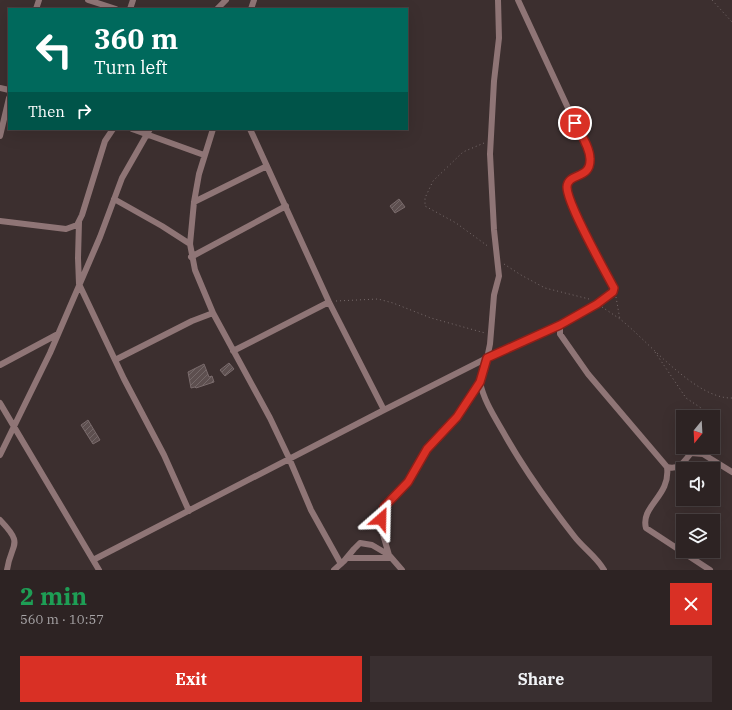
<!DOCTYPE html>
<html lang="en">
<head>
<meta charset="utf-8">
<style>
  :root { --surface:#2d2323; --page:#392f30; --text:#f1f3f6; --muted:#a7a4a6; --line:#484041; --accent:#d93025 }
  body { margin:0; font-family:"IBM Plex Serif",serif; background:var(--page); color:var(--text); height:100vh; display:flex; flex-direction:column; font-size:15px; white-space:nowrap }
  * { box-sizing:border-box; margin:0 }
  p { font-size:13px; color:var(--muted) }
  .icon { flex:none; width:22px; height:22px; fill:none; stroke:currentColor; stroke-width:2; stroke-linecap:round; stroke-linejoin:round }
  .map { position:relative; height:570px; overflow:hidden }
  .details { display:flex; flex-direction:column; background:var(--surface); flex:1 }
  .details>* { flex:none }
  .banner { position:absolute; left:8px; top:8px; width:400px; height:122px; border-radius:0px; box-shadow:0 4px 16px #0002,0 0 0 1px var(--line); background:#00695c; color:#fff; overflow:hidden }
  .needle { width:26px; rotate:198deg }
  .buttons { position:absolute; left:676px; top:410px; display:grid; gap:8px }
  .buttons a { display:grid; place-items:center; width:44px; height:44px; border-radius:0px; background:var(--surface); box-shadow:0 4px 16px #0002,0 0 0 1px var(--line); font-size:20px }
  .pin { position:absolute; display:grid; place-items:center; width:34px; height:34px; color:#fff; margin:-17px; border:2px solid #fff; border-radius:50%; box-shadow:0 1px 4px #0007 }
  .me { position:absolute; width:44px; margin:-22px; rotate:25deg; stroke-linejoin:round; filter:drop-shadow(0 0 3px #0008) }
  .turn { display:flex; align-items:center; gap:14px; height:84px; padding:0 20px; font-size:18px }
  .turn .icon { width:52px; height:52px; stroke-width:2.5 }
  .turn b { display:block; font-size:28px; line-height:34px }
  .then { display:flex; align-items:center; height:38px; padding:0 20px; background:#0003; gap:8px; font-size:15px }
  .round { display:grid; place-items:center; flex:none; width:42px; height:42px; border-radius:0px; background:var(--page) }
  .headline { display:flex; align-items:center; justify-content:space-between; height:68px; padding:0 20px }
  h1 { font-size:24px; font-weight:700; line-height:30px; color:#1e9e55 }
  .primary-button { display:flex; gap:8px; margin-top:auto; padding:8px 20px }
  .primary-button a { flex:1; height:46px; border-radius:0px; background:var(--accent); color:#fff; font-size:16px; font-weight:700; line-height:46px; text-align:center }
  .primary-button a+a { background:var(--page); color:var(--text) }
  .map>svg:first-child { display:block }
  .building { fill:url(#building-hatch); stroke:#7a6b6c }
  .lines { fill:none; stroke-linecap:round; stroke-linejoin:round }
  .path { stroke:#786c6c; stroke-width:1; stroke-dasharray:1 3; stroke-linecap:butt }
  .minor { stroke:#8f7576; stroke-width:6 }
  .route-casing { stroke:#8d1f18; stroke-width:10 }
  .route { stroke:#d93025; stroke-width:7 }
</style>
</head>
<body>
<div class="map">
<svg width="732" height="570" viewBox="0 0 732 570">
  <defs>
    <pattern id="building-hatch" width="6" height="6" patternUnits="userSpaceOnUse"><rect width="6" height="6" fill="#5d4f4f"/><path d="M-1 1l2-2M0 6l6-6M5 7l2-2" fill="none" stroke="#746868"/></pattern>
  </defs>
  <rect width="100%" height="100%" fill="#3c2f2f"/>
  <path class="building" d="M399,199l6,8 -10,6 -5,-7z
    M229,363l5,6 -9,7 -5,-6z
    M204,364l5,13 3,-1 2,6 -18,6 -1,-1 -4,1 -3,-16z
    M88,420l12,20 -7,4 -12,-19z"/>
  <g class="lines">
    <path class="path" d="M712,0l20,22
      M484,143l-21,9 -30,29 -8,17v8l31,17 33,24
      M504,264l17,11 24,13 44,11
      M616,297l4,23
      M336,301l42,-2 15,4 38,15 54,15
      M602,307c6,4 12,8 18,12 28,22 75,80 112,79
      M655,352l31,46 15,10 3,9"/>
    <path class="minor" d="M88,0l28,9
      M518,0l69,149c11,35 -20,20 -20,39 1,19 36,80 47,100l-1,4 -4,4 -47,27 -2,2v9l28,40 79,93c12,3 16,-4 24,-14l12,1 29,18
      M36,9l3,-9
      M130,9l3,-9
      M217,9l9,-9
      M251,9l3,-9
      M0,88l9,2
      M132,129l72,26
      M213,129l-14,45 -5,28 -4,42 5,26 18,43 57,105 19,40 22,52 30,54
      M250,129l79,173 55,108
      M0,136l9,-38
      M114,199l48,27 28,18
      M194,202l73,-36
      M0,221l66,8 11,-4 5,-10 23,-74 8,-12
      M79,222l-1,36 1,26 45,95 40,76 25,56
      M191,257l95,-51
      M233,351l96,-49
      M115,360l77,-39 21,-8
      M0,365l58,-31
      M480,382c4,20 16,37 26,55 20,35 43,67 68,99 9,12 23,21 30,34
      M0,403l99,167
      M0,455l50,-102 50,-116 22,-59 28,-49
      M667,467c4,29 -27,39 -21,61l64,42
      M0,520c25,26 11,22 7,50
      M347,558h43
      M93,560l291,-150 103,-52 73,-33
      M334,570l10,-9 10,-12 6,-6 12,2 17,10
      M402,570l-13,-15 -7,-24 -1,-19 3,-5 23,-25 20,-33 30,-32 23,-35 4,-9 6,-29 4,-49 5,-19 -5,-46 -4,-76 4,-73 5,-43 -1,-38"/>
  </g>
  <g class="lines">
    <g class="route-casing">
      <path id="route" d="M381,519l3,-12 24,-25 19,-33 30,-32 23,-35 7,-24 73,-33 37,-21 16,-12 1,-4c-10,-19 -47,-84 -47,-101 1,-15 24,-7 23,-28 0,-12 -10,-26 -15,-36"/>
    </g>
    <use href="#route" class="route"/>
  </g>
</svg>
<div class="buttons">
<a><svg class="needle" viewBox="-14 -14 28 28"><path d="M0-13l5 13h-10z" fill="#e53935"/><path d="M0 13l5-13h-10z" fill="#a7a4a6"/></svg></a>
<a><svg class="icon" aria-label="sound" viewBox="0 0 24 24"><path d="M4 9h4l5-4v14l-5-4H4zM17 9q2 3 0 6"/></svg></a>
<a><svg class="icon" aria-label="layers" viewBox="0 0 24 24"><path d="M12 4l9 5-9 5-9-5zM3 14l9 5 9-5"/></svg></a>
</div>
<div class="pin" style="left:575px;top:123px;background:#d93025"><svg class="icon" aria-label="arrive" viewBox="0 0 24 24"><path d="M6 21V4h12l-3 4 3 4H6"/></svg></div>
<svg class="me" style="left:381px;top:519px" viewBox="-20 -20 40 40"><path d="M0-17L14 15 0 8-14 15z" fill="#d93025" stroke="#fff" stroke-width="4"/></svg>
<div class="banner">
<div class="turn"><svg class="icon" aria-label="left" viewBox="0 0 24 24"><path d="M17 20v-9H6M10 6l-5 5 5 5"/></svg><div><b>360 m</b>Turn left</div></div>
<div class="then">Then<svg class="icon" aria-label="right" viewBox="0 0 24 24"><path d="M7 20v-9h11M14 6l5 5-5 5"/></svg></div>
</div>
</div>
<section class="details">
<div class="headline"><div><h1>2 min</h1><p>560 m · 10:57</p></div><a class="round" style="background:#d93025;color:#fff"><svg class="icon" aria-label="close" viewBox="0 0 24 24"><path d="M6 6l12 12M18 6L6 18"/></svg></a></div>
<div class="primary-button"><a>Exit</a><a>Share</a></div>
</section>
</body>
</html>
